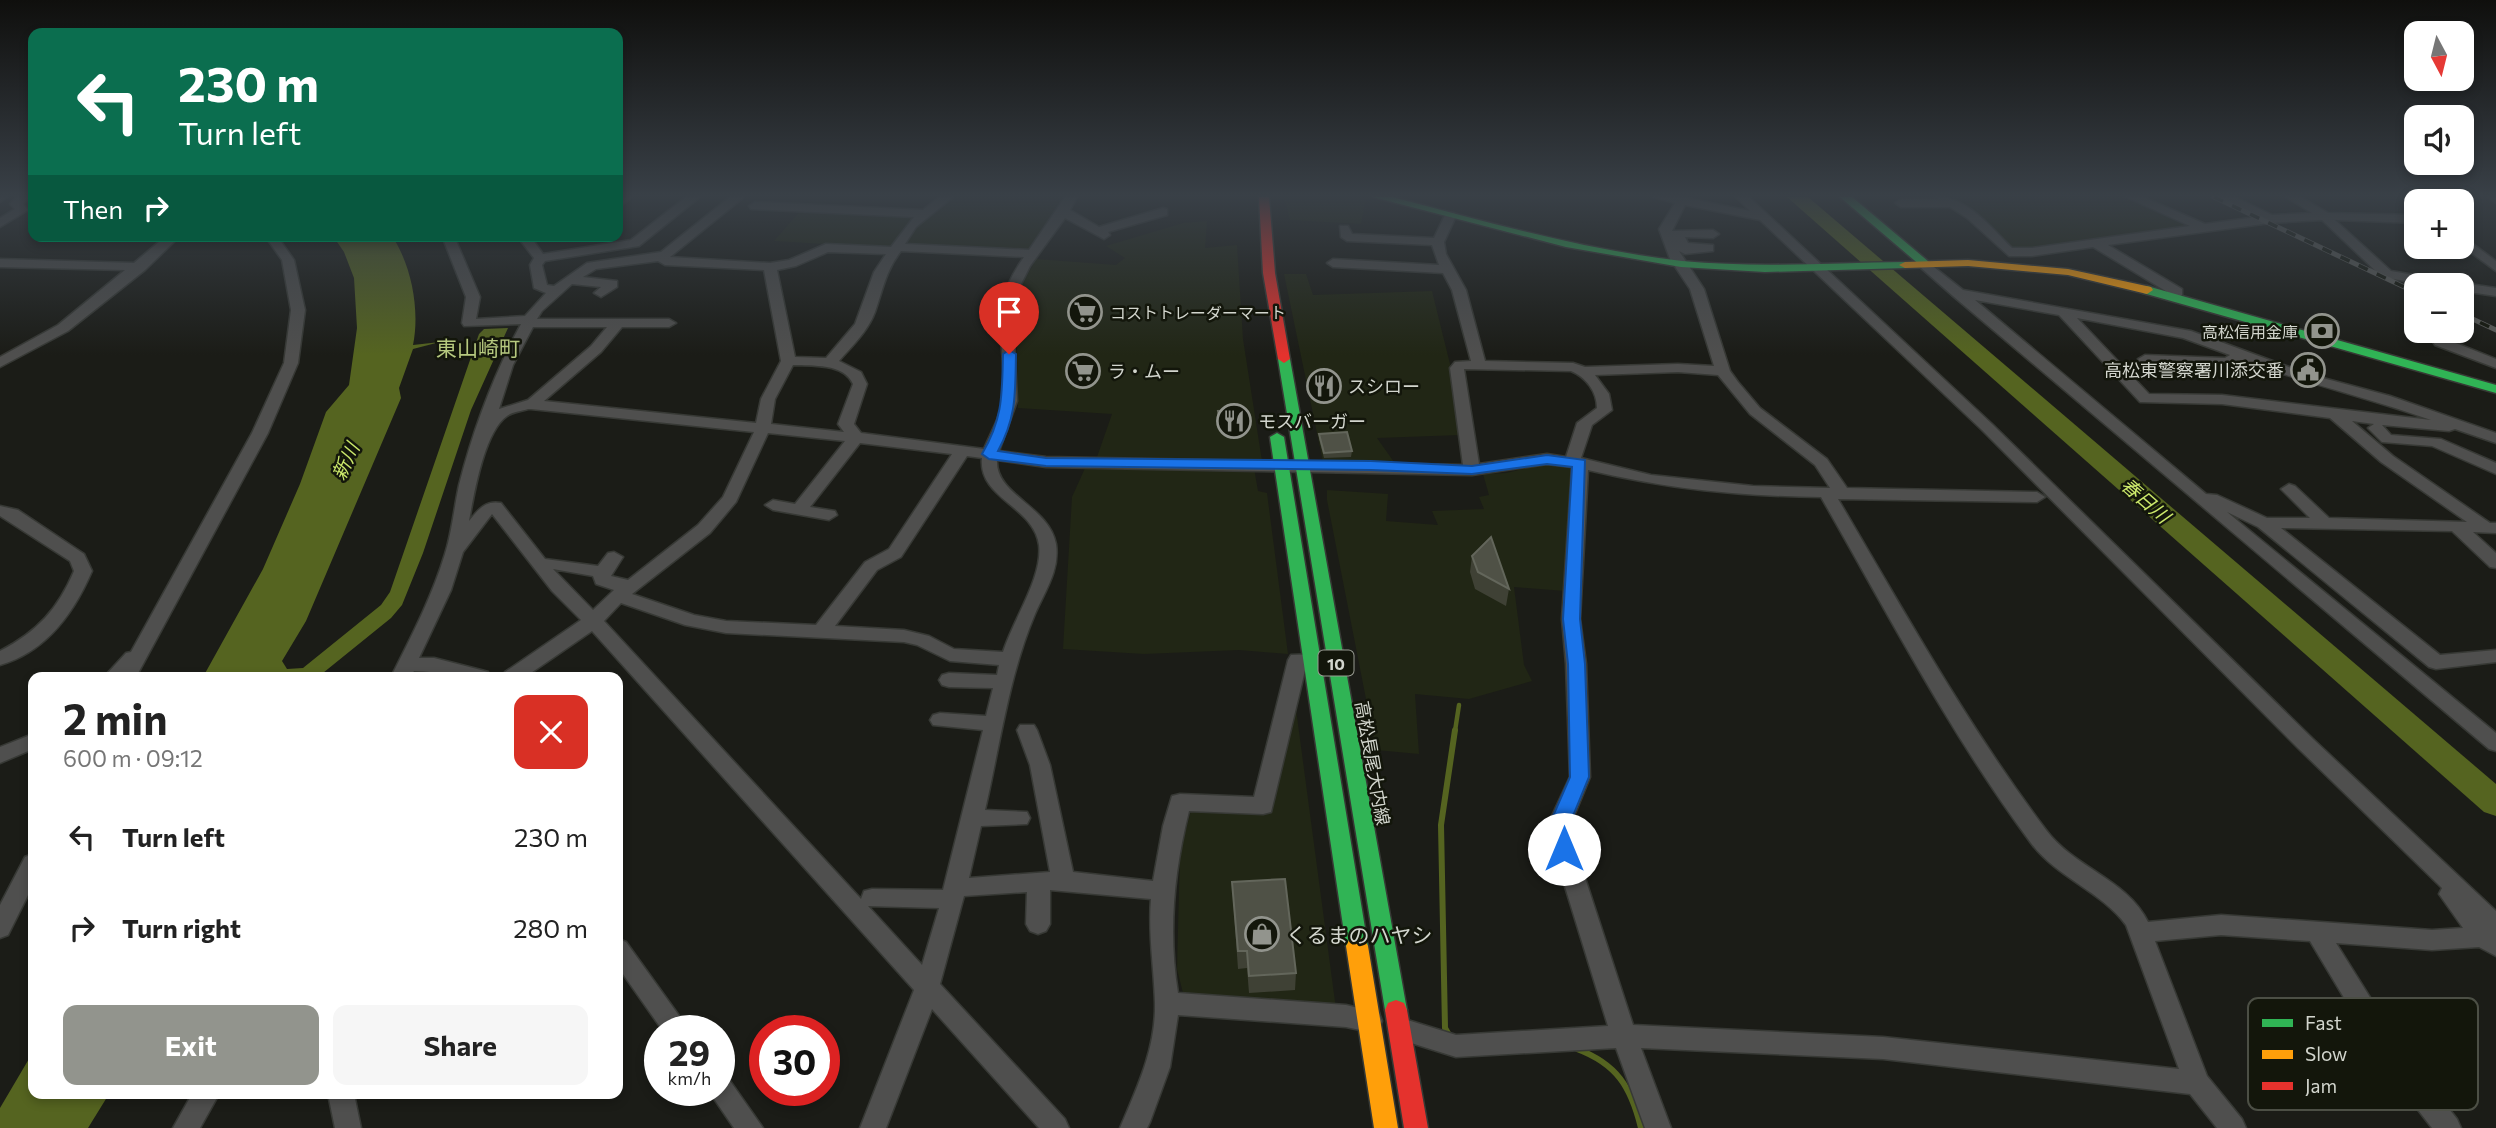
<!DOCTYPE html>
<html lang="en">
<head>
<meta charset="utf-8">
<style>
  :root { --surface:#fff; --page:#f6f6f6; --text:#222; --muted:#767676; --accent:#92948d }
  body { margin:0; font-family:Commissioner,"Noto Sans JP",sans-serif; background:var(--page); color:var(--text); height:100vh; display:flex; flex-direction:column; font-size:26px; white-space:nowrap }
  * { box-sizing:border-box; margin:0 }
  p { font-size:23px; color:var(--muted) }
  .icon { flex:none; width:38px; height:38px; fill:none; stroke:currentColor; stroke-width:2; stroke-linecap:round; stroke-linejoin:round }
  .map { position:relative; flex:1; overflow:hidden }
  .panel { position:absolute; left:28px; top:672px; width:595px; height:427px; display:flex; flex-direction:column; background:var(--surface); border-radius:14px; box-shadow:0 4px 10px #0003 }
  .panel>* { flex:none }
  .banner { position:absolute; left:28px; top:28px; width:595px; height:214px; border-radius:14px; box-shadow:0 4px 10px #0003; background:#0b6e4f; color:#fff; overflow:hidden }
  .needle { width:46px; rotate:173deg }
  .tools { position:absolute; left:2404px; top:21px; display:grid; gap:14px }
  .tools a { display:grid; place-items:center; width:70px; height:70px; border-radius:14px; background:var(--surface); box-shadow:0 4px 10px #0003; font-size:35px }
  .speed { position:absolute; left:644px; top:1015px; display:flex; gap:14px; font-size:35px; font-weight:700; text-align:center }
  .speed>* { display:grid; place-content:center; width:91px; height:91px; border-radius:50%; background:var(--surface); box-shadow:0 4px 10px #0003; line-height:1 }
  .speed small { font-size:18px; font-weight:400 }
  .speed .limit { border:10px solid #d22; background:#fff; color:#111 }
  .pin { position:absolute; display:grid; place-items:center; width:60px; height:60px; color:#fff; margin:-72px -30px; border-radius:50% 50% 50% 0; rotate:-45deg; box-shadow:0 0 7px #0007 }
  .pin .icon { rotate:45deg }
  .me { position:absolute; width:77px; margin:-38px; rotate:0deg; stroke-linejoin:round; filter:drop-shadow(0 0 5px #0008) }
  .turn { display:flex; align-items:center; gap:24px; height:147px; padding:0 35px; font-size:32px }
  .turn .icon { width:91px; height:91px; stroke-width:2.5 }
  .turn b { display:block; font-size:49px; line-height:60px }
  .then { display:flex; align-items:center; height:66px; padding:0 35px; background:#0003; gap:14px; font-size:26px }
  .round { display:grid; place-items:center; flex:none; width:74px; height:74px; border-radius:14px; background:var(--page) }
  .overview { display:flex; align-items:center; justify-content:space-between; height:119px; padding:0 35px }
  h1 { font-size:42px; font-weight:700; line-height:52px }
  .cta { display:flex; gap:14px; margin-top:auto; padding:14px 35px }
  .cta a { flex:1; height:80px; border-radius:14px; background:var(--accent); color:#fff; font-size:28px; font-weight:700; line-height:80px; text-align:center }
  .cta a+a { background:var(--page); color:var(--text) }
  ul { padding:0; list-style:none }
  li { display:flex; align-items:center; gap:21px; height:91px; padding:0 35px }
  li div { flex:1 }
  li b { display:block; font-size:26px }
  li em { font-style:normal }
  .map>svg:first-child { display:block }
  .built { fill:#212615 }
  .water { fill:#556420 }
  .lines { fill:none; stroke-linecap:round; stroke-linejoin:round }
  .stream-far1 { stroke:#556420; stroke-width:4.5 }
  .stream { stroke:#556420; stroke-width:6 }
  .river { fill:#556420; fill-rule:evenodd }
  .street-casing { stroke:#373935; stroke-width:3 }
  .fast-casing { stroke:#373935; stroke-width:3 }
  .slow-casing { stroke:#373935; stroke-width:3 }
  .jam-casing { stroke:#373935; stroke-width:3 }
  .street { fill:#4f4f4e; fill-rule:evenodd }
  .fast { fill:#30b455; fill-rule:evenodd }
  .slow { fill:#ff9f0a; fill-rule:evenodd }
  .jam { fill:#e5322d; fill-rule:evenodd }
  .rail-casing { stroke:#5c5d5a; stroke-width:5 }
  .rail { stroke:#13160b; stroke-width:3.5; stroke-dasharray:10; stroke-linecap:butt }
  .wall { fill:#3f4135 }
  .building { fill:#4f5146; stroke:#63665b; stroke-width:2 }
  .route { fill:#1a73e8; stroke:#114b97; stroke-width:2 }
  .labels { text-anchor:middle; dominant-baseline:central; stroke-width:5; stroke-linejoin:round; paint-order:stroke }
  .far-poi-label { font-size:16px; fill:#d2d5cd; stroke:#13160b; text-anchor:start }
  .shield { fill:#13160b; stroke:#999c93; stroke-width:2 }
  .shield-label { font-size:16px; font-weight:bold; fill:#d2d5cd }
  .poi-label { font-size:18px; fill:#d2d5cd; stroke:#13160b; text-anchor:start }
  .street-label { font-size:18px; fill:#d2d5cd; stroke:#13160b }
  .water-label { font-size:19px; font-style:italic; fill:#cce96b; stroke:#13160b }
  .quarter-label { font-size:21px; fill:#b6c97f; stroke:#13160b }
  .near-poi-label { font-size:21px; fill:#d2d5cd; stroke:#13160b; text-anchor:start }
  .key { fill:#13160b; stroke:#4c4f45; stroke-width:2 }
  .key-label { font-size:19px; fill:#d2d5cd }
</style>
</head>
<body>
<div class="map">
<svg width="2496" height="1128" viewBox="0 0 2496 1128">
  <rect width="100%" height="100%" fill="#1b1c17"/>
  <path class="built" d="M955,197h110l-11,24 -23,31 -126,-7 11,-17z
    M1945,197h179l68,31 -181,23z
    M1366,198l-5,26 -71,-4 -5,-20z
    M802,209l116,7 -26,32 -118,-7z
    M1207,221l-2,27 32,-3 6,94 19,122 -165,-4 15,-43 -94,-6 -2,-113 20,-36 80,6 9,-7 -19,-12 77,-23z
    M1284,274h22l7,21 119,-4 18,73 11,71 -84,3 17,24h-71z
    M1553,462l20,5 -8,124 -51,-4 10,78 8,16 -63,18 -54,-5 4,60 -43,-4 -49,-250v-10l61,4 -2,27 52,4 -6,-14 52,-2 -5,-12 10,-2 -6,-21 23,-1z
    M1086,466l168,2 4,23 9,2 21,161 -49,-4 -95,4 -81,-5 9,-152z
    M1294,694l42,315 -152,-12 -7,-28 3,-118 11,-40 7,-3 72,4z"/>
  <path class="water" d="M333,236h59c20,30 28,75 21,109l27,-3 -27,7 -14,39 2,10 -95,223 -24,40 5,8 16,-1 78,-63 9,-13 89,-258 5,-5 24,-1 -37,82 -48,143 -21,52 -11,13 -73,59h-115l60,-108 37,-85 26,-72 23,-27 8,-57 -3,-50 -10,-26z
    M33,1052v42h76l-21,34h-88v-20z"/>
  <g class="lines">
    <path class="stream-far1" d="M1455,731l4,-26"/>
    <path class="stream" d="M1449,1035l-4,-7 -4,-203 14,-95
      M1577,1049c40,15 54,38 64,79"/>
    <path class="river" d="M1787,197h21l688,587v32l-12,-4z"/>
    <g class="street-casing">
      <path id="street" d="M0,197h7l-7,5z
        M16,197h13l-6,7 5,6 -28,17v-9l15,-9 -5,-5z
        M619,197h13l-14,11z
        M686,197h14l-61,49 -94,15 -3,4 5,20 7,1 33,-23 74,-11 69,-55h14l-74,60 100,6 19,-3 37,-16 65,3 23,-30 -163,-8 -2,-3 6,-4 168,8 16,-13h14l-37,30 -11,17 124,6 36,-53h12l-7,13 29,17 64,-19 4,1v6l-59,17 2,3 -6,4 -39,-21 -35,48 -12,24 -5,27 4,84 -18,50 47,6 417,8 -13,-97 5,-6 16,-1 -19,-71 -9,-17 -110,-6 -6,-4 6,-4 106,6 -7,-20 -85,-4 -6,-4 -1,-11h8l4,8 82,4 12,-25h8l2,3 -12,26 2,12 20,36 19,71 88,2 12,4 93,-3 36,2 -24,-77 -20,-30 -11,-30 16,-26 -21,-6h28l68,14 -14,-14h13l243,227 321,315 183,172v45l-17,-9 -47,3 -96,-7 70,112 51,64 4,9h-29l-44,-57 -78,-130 -89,-6 -66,6 52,135 35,43 4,9h-29l-27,-34 -307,-35 -242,-11 30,80h-26l-29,-80 -160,9 -64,-20 -3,-8 3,-8 9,-3 55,17 152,-9 -58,-188 2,-22 18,-39 -4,-113 -4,-45 10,-152 -25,-3 -75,11 -426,-8 -49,-7c-2,35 52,46 59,84 4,26 -11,47 -21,70 -26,61 -35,131 -50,196l42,2 3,6 -3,6 -46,2 -12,52 81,-6 -20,-107 -13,-35 3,-5h14l3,5 13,35 23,107 80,9 10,-55 9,-30 8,-2 74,3 34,-137 3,-5 27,-1 3,5 -3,5 -12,2 -35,146 -8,2 -74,-3c-15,60 -21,121 -11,182l168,12 33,8 3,8 -3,8 -9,3 -24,-5 -168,-12 -8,52 -20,55 -3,6h-27c17,-40 36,-80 35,-125 -1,-36 -7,-69 -4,-104l-101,-9v34l-4,7 -8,3 -8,-3 -4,-7 1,-32 -63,4 -24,88 125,135 4,9h-30l-107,-119 -46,119h-26l54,-138 -322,-359 -67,46h-22l2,-5 76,-52 -29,-29 -60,-77 -29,38 -12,38 -32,68h15l47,12 7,2 2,5c-26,0 -50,-5 -76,-6l-4,6h-19c20,-40 41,-80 54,-123 7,-22 9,-46 14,-69 14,-55 35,-111 62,-161l-57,2 -2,-3 4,-26 -24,-61h12l26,61 -4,22 49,-3 21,-23 -12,-5 -4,-23 4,-7 -17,-22h13l13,18 88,-14zM1685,205l75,15 222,210 317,319 143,139 -3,6 24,34 -31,2 -211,-15 -73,7c-21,-43 -74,-54 -102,-92 -79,-105 -142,-219 -208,-331l199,3 8,-5 -8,-5 -190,-4 -20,-29 -67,-51 -22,-26 -8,-11 -26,-82 -25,-38 6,3 28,-3v-6l-25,-2 -3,-6 28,1 6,-4 -6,-4 -41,1zM901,251l123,6c-40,56 -16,82 -21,141 -2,18 -12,34 -19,51l-123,-16 -7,-9 13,-40 -6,-12 -22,-11c13,-15 29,-30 36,-49 8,-23 11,-42 26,-61zM828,252l58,2 -12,18 -19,52 -29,34 -31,-1 -18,-87 19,-4zM658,261l7,4 99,5 17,91 -20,38 -5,24 -212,-22 57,-49 21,-25h47l7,-4 -7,-4h-132l5,-8 30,-27 29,3 -7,6 7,4 16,-10v-6l-34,-4 13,-8zM533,327h74l-16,19 -63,54 -29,9 14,-44zM793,365c19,1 51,-2 60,19l-15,40 6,8 -73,-8 4,-25zM1464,369l107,2c15,6 26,21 26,37l-20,15 -11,34 -19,-3 -68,10zM1678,372l40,3 32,39 65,51 15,23 -77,-2 -102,-11 -70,-17 11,-33 20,-15 -3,-16 -14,-19zM528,409h3l223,23 -31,65 -25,28 -70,55 -17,-4 12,-19 -9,-5 -6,1 -10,13 -53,-7 -44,-56c-16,-3 -23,7 -32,18 5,-27 15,-89 38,-105 5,-4 15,-5 21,-7zM768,433l77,8 -50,63 -22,-4 -8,5 8,5 56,10 8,-5 -2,-4 -25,-4 50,-64 92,11 -63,95 -24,13 -49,63 -90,-4 -32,-6 -62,-21 78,-61 26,-31zM967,456l15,2c-4,41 52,48 57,87 4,32 -26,75 -36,107l-49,-3 -25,-13 -25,-6 -69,-4 42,-56 24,-13zM1588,470c80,19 151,26 233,27 67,117 129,237 210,346 26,35 70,48 95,82l53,144 -296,-32 -250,-12 -61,-187 2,-22 16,-39 -4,-113 -6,-45zM553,569l40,7 3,8 18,6 -21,20zM621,603l64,22 41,8 178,9 13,3 33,16 49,4 -2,10 -48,-2 -7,2 -3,5 3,5 7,2 44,1 -7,28 -46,-3 -7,2 -3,5 3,5 50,5 -40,160 -71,-1 -8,2 -3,8 -257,-278zM868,906l71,2 -17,57z
        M1937,197c31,0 54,31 75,51h20l158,-22 -64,-29h17l62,27 52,-7 -38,-20h16l37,18 40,-2 -26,-16h15l27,16 89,2v8l-82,-3 56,51 57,10 7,4h-27l-46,-8 -60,-57 -52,3 -162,22 74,44v6l-9,5 -7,-4 3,-3 -76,-46 -61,9h-23l-42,-38 -17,-11h-49l-6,-4 6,-4h38z
        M2402,197h14l5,4h-4v6z
        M2488,197h8v6z
        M166,236h14l-35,34 -77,61 -68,36v-10l58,-32 67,-55 -125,-3v-8l134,4z
        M265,236h12l17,24 11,50 -7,53 -30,70 -132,244h-32l22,-24 5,-1 121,-219 32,-70 7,-53 -9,-50z
        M2462,236l34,25v10l-34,-25z
        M1925,260l38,30 228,41 117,43 82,22 106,37v10l-41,-14 -6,2 -67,-6 9,10 50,4 55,24v11l-64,-28 -50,-4 -14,-14 6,-4 -22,-3 41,35 97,67h6v10l-23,-1 23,21v15l-6,-1 -38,-36 -171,-3 159,127 56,-5v12l-60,7 -7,-2 -171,-140 -31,-15 269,221v18l-7,-2 -536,-453 -33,-29 -1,-3zM1975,300l84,15 81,87 82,2 108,14 51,44 86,60 -138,-4 -34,-32 -6,-2 -8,5 29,29h-43l-50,-23 -11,-1zM2077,318l106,20 47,17 -5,3 -80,-3 -7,4 2,3 88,4 14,-6c63,23 127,38 189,60l-209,-25 -73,-1z
        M2462,283l34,5v8l-34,-5v-6h-5z
        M2440,331h14l-6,9 48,19v9l-61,-23 -2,-3z
        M0,506l18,4 66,44 8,17c-18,42 -46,81 -92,94v-14c37,-19 58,-42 74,-80l-4,-10 -70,-45z
        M33,734v15l-33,14v-16z
        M33,854v31l-25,50 -8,3v-33l25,-48z
        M618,939l8,3 64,89h-27l-45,-64z
        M719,1074l9,4 35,50h-29l-26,-38h11z
        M192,1094h27l-19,34h-27z
        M328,1094h26l7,34h-26z"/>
    </g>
    <g class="fast-casing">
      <path id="fast" d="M1373,197h19c96,25 192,53 290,64 74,7 149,2 223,1l6,3 -6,3 -140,4 -84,-5 -115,-20z
        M1840,197h12l77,65v4h-8z
        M2147,286l349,99v8l-353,-100v-6z
        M1284,355l6,4 117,651 -3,7 -8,3 -8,-3 -3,-7 -107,-651z
        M1277,433l7,4 84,509 -3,6 -8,3 -8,-3 -3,-6 -76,-509z"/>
    </g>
    <g class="slow-casing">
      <path id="slow" d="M1968,260l100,9 83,18 2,3 -6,4 -79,-19 -100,-9 -63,2 -6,-3 6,-3z
        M1357,937l8,3 3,6 30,182h-24l-28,-182 3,-6z"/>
    </g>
    <g class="jam-casing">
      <path id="jam" d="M1259,197h10l6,76 15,86 -6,4 -6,-4 -15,-86z
        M1396,1000l8,3 3,7 21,118h-24l-19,-118 3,-7z"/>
    </g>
    <use href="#street" class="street"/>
    <use href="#fast" class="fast"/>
    <use href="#slow" class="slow"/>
    <use href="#jam" class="jam"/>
    <g class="rail-casing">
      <path id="rail" d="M2214,197l203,96
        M2462,314l34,16"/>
    </g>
    <use href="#rail" class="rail"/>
  </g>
  <path class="wall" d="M1218,411l24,12v5l-22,1z
    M1319,434l33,17 -1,6 -27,1 -5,-19z
    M1472,556l37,33 -3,17 -31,-17 -5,-17z
    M1232,882l64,91 -1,17 -46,3 -2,-25 -9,1 -5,-70z"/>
  <path class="building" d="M1239,410l3,13 -22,1 -2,-13z
    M1347,432l5,19 -28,2 -5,-19z
    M1491,537l18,52 -31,-17 -6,-16z
    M1285,879l11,94 -47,3 -2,-25h-9l-6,-69z"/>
  <linearGradient id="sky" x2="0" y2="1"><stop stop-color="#0f0f0d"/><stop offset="0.55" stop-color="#394047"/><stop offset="1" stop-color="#394047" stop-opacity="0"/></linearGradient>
  <rect width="2496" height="355" fill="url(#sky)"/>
  <path class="route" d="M1009,350l7,4c-1,39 1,62 -18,97l48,7 325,3 101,5 75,-11 38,5 -5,159 5,45 4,113 -16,39 -2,22 3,11 -3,5h-14l-6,-16 2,-22 17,-39 -2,-113 -5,-45 9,-152 -25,-3 -75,10 -101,-4 -325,-4 -57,-7 -7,-5c21,-36 20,-59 21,-100z"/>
  <defs>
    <g id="supermarket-ring" transform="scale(1.75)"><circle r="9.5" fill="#13160b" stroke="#92948d" stroke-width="1.5"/><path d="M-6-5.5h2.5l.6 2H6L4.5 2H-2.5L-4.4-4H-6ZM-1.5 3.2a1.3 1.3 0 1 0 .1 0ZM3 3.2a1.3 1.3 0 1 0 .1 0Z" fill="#92948d"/></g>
    <g id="bank-ring" transform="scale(1.75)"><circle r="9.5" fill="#13160b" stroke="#92948d" stroke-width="1.5"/><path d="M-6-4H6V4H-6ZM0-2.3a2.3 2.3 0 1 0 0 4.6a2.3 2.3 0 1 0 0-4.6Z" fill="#92948d"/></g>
    <g id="civic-ring" transform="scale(1.75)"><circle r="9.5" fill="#13160b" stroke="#92948d" stroke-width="1.5"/><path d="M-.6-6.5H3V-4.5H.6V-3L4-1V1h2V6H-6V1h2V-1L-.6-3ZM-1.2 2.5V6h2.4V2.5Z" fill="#92948d"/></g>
    <g id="restaurant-ring" transform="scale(1.75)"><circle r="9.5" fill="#13160b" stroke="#92948d" stroke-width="1.5"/><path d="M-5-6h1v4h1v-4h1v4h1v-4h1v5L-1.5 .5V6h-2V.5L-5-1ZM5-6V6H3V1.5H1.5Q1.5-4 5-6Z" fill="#92948d"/></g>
    <g id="shop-ring" transform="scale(1.75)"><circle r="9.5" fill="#13160b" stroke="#92948d" stroke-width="1.5"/><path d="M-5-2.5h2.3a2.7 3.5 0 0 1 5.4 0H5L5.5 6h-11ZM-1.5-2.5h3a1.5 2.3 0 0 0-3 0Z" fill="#92948d"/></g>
  </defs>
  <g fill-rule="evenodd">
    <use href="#supermarket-ring" x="1085" y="312"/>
    <use href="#bank-ring" x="2322" y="331"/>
    <use href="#civic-ring" x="2308" y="370"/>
    <use href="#supermarket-ring" x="1083" y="371"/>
    <use href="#restaurant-ring" x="1324" y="386"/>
    <use href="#restaurant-ring" x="1234" y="421"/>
    <use href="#shop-ring" x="1262" y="934"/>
  </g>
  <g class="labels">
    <g class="far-poi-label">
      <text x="1110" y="312">コストトレーダーマート</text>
      <text x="2298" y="331" text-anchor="end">高松信用金庫</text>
    </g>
    <rect class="shield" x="1318.5" y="650.5" width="35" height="25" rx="5"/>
    <g class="shield-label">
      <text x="1336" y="663">10</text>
    </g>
    <g class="poi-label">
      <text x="2284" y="370" text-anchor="end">高松東警察署川添交番</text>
      <text x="1108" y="371">ラ・ムー</text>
      <text x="1348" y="386">スシロー</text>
      <text x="1258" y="421">モスバーガー</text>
    </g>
    <g class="street-label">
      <text transform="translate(1373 763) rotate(80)">高松長尾大内線</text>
    </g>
    <g class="water-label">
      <text transform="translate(345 461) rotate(-65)">新川</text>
      <text transform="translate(2146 500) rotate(41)">春日川</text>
    </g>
    <g class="quarter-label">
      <text x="478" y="347">東山崎町</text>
    </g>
    <g class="near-poi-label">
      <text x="1286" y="934">くるまのハヤシ</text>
    </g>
  </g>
  <rect x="2248" y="998" width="230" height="112" rx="10" class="key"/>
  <rect x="2262" y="1019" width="31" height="8" fill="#30b455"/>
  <rect x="2262" y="1050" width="31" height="9" fill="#ff9f0a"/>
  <rect x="2262" y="1082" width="31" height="8" fill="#e5322d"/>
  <g class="key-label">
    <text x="2305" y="1030">Fast</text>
    <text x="2305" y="1061">Slow</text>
    <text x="2305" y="1093">Jam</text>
  </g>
</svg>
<div class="tools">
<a><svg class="needle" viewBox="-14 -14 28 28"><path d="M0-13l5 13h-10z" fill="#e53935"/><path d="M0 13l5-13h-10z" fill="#767676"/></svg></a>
<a><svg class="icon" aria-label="sound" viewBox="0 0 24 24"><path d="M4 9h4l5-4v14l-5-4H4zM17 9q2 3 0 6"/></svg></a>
<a>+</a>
<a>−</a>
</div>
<div class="speed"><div>29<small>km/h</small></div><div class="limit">30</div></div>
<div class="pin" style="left:1009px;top:354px;background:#d93025"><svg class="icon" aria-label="arrive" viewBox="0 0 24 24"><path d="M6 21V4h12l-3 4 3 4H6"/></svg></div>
<svg class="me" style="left:1564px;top:849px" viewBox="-20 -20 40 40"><circle r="19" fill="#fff"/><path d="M0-13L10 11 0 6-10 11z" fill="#1a73e8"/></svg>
<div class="banner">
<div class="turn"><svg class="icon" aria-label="left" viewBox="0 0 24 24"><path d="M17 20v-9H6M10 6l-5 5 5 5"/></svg><div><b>230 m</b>Turn left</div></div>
<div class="then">Then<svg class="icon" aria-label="right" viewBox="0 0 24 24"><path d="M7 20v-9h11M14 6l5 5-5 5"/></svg></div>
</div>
<section class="panel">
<div class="overview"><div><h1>2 min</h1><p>600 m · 09:12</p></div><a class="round" style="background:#d93025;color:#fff"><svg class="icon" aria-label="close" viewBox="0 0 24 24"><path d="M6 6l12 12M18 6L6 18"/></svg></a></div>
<ul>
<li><svg class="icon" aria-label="left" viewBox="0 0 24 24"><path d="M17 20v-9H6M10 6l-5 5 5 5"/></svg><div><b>Turn left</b></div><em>230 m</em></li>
<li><svg class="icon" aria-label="right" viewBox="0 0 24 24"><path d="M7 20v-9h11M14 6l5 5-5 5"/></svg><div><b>Turn right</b></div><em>280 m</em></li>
</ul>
<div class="cta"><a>Exit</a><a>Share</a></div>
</section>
</div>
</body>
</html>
